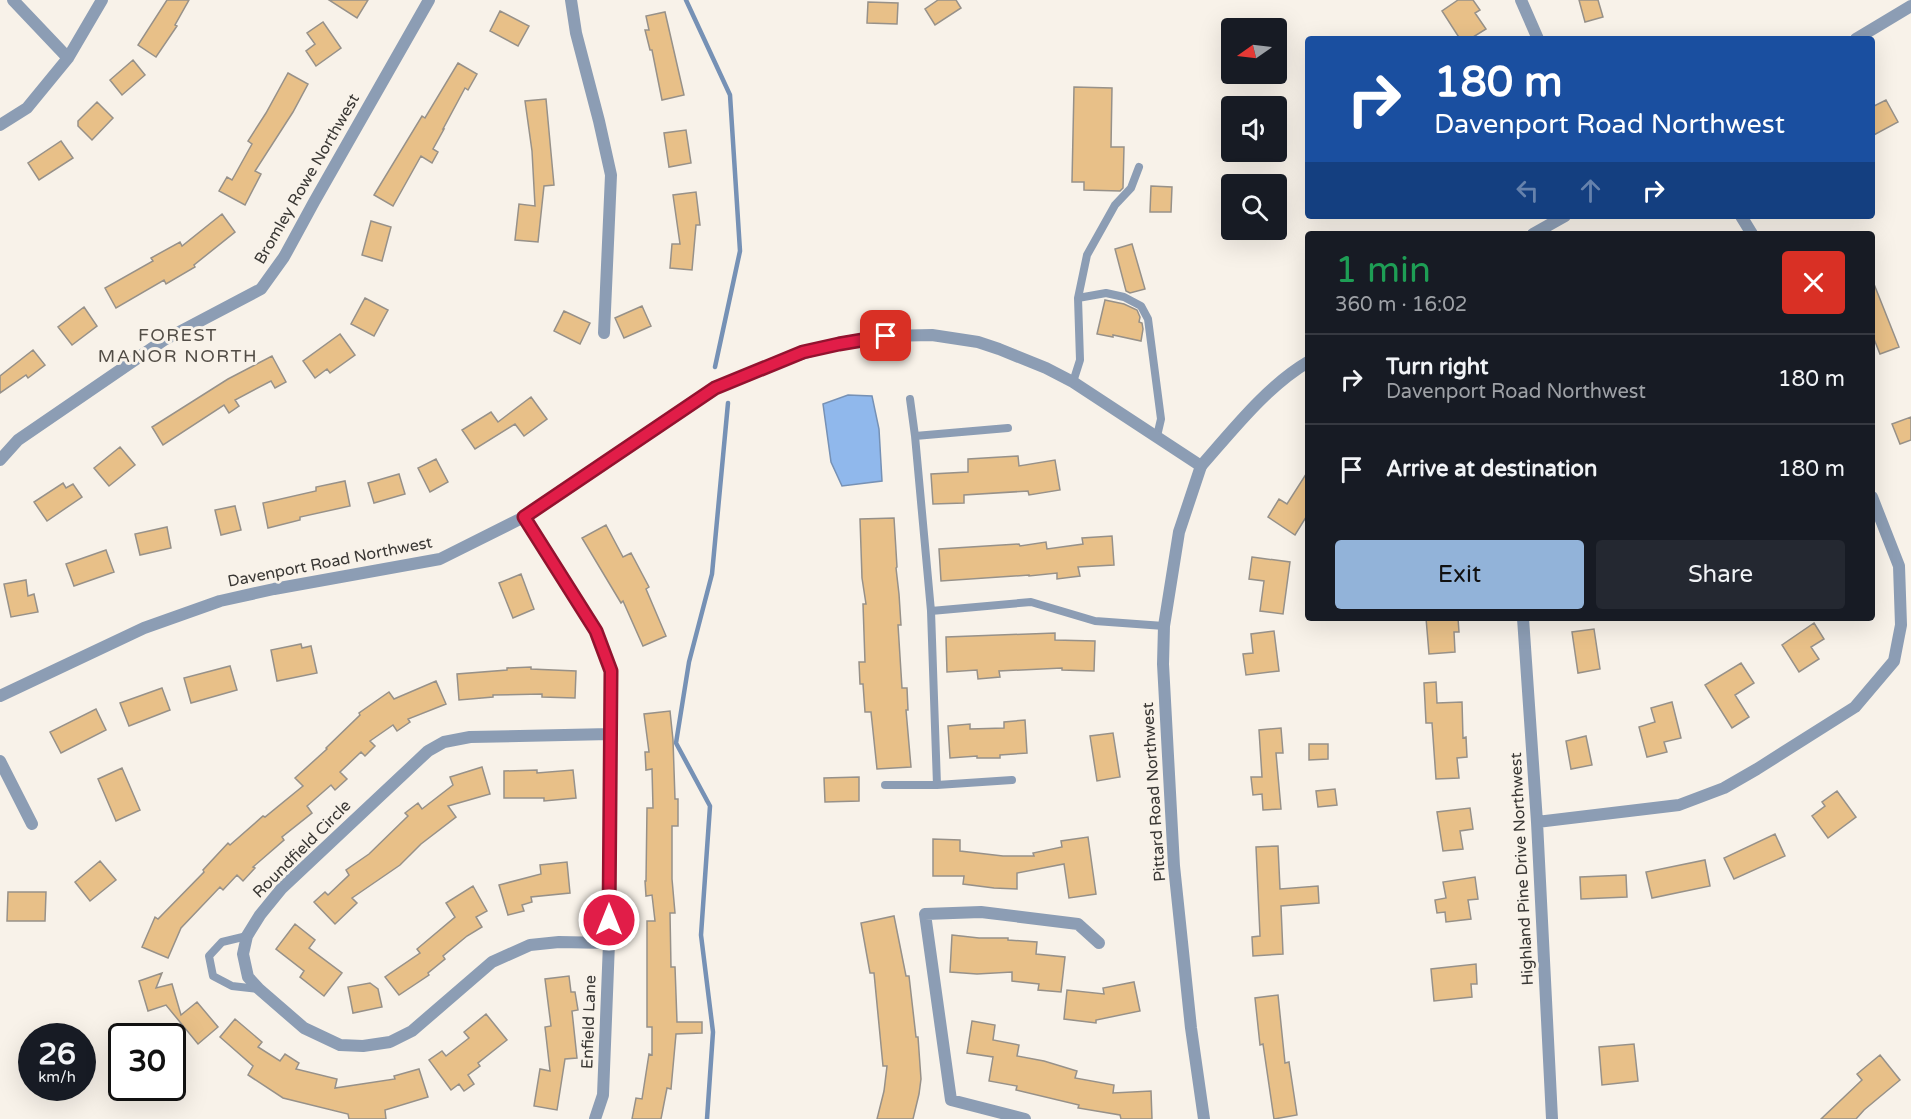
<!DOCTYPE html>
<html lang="en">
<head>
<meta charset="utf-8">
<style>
  :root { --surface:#171b24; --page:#242831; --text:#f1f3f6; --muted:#9ea1a6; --line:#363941; --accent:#92b3d9 }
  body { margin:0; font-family:"Varela Round",sans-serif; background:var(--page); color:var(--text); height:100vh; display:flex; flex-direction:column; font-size:22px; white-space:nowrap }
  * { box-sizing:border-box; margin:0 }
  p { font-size:20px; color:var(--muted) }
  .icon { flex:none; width:33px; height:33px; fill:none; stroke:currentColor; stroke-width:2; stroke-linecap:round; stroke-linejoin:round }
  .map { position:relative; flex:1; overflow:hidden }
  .details { position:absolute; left:1305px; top:231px; width:570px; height:390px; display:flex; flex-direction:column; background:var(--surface); border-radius:6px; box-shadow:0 6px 24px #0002 }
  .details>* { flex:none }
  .hud { position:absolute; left:1305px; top:36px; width:570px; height:183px; border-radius:6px; box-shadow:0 6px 24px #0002; background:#1a4fa0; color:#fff; overflow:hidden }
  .needle { width:39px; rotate:256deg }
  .buttons { position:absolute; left:1221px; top:18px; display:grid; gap:12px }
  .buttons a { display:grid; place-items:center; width:66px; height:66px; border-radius:6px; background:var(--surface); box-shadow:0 6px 24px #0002; font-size:30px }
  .speed { position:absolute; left:18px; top:1023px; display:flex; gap:12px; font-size:30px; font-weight:700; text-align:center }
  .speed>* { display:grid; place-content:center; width:78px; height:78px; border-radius:50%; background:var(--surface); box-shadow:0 6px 24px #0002; line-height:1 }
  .speed small { font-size:15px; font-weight:400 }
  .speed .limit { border:3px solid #111; border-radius:9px; background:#fff; color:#111 }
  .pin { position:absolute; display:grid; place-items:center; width:51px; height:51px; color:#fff; margin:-26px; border-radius:12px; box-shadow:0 3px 9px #0006 }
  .me { position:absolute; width:66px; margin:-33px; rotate:0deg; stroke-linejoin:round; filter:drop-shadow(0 0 4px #0008) }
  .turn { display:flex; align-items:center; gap:21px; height:126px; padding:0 30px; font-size:27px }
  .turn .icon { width:78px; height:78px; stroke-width:2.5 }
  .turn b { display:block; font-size:42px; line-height:51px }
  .lanes { display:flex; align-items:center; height:57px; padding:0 30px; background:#0003; justify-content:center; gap:30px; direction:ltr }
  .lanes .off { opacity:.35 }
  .round { display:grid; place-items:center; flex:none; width:63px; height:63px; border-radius:6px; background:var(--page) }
  .head { display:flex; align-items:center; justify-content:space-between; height:102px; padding:0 30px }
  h1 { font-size:36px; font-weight:600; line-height:45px; color:#1e9e55 }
  .primary-button { display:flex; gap:12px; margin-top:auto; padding:12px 30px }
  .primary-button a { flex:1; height:69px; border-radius:6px; background:var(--accent); color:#111; font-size:24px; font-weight:600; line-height:69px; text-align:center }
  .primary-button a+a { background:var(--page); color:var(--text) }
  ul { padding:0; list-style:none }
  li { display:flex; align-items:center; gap:18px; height:90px; padding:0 30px; border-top:2px solid var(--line) }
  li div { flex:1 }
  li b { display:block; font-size:22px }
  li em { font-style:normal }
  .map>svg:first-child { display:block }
  .water { fill:#90b8ec; stroke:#7691b5; stroke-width:1.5 }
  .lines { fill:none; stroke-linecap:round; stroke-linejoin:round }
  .stream { stroke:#7691b5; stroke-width:4.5 }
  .building { fill:#e8c088; stroke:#979189; stroke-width:1.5 }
  .service { stroke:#8c9db4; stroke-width:8 }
  .minor { stroke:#8c9db4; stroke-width:12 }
  .tertiary { stroke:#8c9db4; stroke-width:12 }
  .route-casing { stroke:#92132f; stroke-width:15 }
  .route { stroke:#e11d48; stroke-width:10 }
  .labels { text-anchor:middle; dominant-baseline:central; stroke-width:6; stroke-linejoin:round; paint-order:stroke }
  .street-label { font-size:16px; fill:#393734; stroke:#f8f2e9 }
  .neighbourhood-label { font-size:18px; letter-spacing:1.5px; fill:#524d46; stroke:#f8f2e9 }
</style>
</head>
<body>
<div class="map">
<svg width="1911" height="1119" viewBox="0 0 1911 1119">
  <rect width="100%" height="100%" fill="#f8f2e9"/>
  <path class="water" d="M848,395l24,1 7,33 3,52 -40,5 -11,-24 -8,-58z"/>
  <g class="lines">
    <path class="stream" d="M686,0l44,95 10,156 -25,116
      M707,1119l6,-87 -12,-97 9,-129 -34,-63 13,-81 23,-88 16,-171"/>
  </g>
  <path class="building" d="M167,0h22l-14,25 2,1 -21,31 -18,-12z
    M329,0h39l-11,18z
    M938,0h18l5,8 -26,17 -10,-16z
    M1458,0h15l7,10 -5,3 11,16 -16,10h-10l-18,-28z
    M1579,0h19l5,17 -18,5z
    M868,2l30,1 -1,21 -30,-1z
    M500,11l29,15 -11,20 -28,-15z
    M665,12l19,83 -22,5 -10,-50h-2l-5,-20h4l-3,-14z
    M323,22l18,26 -25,18 -10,-15 9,-7 -8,-11z
    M133,60l12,15 -23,20 -12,-15z
    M458,63l19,11 -9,16 -3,-2 -22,41h1l-11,20 5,3 -6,11 -11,-7 -28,50 -19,-11 48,-79 3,2z
    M288,73l20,11 -15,28 -38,59 6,3 -16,31 -26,-14 8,-14 5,3 20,-36 -4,-3 18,-28z
    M1074,87l38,1 -1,59h13l-1,41 -3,3 -36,-1v-8h-12z
    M546,99l8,86 -10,1 -6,56 -23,-2 4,-36 16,2 -3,-55 -7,-50z
    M1886,100l12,22 -26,14v-29z
    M97,102l16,16 -21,22 -14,-14v-5z
    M686,130l5,33 -22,4 -5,-34z
    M61,141l12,17 -34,22 -11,-17z
    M1151,186l21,1 -1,25h-21z
    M696,192l4,33h-4l-4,45 -22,-2 2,-24h8l-7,-49z
    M222,214l13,18 -41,33 1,2 -29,17 -2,-4 -48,28 -11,-20 48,-27 -2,-3 29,-16 2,4z
    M371,221l20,6 -9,34 -20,-6z
    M1132,244l13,45 -15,4 -4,-2 -11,-42z
    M1872,279l27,68 -19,7 -8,-20z
    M365,298l23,12 -14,26 -23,-12z
    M1105,300l19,4 13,6 3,7 -1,5 3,1 1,6 -2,12 -28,-6v2l-16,-3z
    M642,306l9,20 -27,12 -9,-20z
    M84,307l13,19 -25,19 -14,-18z
    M564,311l26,12 -10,21 -26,-13z
    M340,334l15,21 -25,18 -3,-4 -12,9 -12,-17z
    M33,350l12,15 -17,13 -2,-3 -26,18v-17z
    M272,356l14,26 -11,6 -4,-7 -36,19 4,6 -10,7 -5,-8 -61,40 -11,-18 76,-48z
    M531,397l16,22 -23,17 -9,-12 -40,25 -13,-19 29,-18 7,10z
    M1911,417v23l-11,4 -8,-20z
    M120,447l15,18 -26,21 -15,-18z
    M1018,456l1,10 36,-6 5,30 -31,5 -1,-4 -64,4v8l-31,1 -2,-30 37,-2v-13z
    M436,459l12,23 -18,10 -12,-24z
    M1308,471v43l-13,21 -27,-18 11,-18 8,5z
    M399,474l6,20 -31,9 -6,-20z
    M345,481l5,25 -50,11v3l-32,8 -5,-25 53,-12v-4z
    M63,483l3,5 7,-4 9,13 -35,24 -13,-19z
    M235,506l6,24 -20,5 -6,-25z
    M894,518l3,49 -1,1 3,26 2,31h-3l4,63h5l1,22h-2l5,57 -34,2 -6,-57h-6l-2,-28h-3l-1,-22h6l-2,-58h3l-4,-26 -2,-59z
    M606,525l17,32 8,-4 18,34 -3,2 20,47 -23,10 -20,-45 -2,2 -39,-65z
    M167,527l4,21 -31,7 -5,-21z
    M1112,536l2,29 -36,2 2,9 -23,3v-6l-28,3v-1l-88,6 -2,-32 80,-5 1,2 26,-4 1,7 36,-5 -1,-6z
    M106,550l8,22 -40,14 -8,-22z
    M1252,557l38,5 -7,52 -23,-3 4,-30 -15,-2z
    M521,574l13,35 -21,9 -14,-35z
    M26,580l2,16 6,-2 4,18 -27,5 -7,-33z
    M1426,618h32l1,14h-5l1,20 -26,2z
    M1814,623l10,16 -13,8 8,12 -20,13 -17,-27z
    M1594,629l6,40 -22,4 -6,-41z
    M1274,631l5,40 -33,4 -3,-21 10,-1 -2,-19z
    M1055,633v7l40,1 -1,30 -32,-1v-2l-63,3 1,6 -22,2 -1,-9 -30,2 -1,-35z
    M301,644l1,4 9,-2 6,27 -40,8 -6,-31z
    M1741,663l13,20 -19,12 14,22 -17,11 -27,-43z
    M230,666l7,24 -46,13 -7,-25z
    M531,667v2l45,2 -1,27 -33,-1v-3l-49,1v2l-34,3 -2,-26 50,-4v-2z
    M436,681l10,23 -38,15 2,3 -13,9 -4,-6 -23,16 5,5 -10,10 -4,-4 -21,20 7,7 -12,11 -4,-5 -24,21 5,7 -30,24 2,3 -31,27 2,1 -12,13 -6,-6 -14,15 -3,-3 -39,41 -13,30 -26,-11 13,-30 3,2 46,-47 -1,-2 25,-27 2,2 33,-29 2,1 38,-31 -8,-8 32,-29 -1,-1 34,-33 -1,-2 30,-21 5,7z
    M1436,682l1,21 25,-1 1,36 3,-1 1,20 -10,1 2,20 -23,1 -4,-56h-6l-2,-40z
    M162,688l8,22 -41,16 -9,-23z
    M1672,702l9,36 -17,4 3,10 -20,5 -8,-30 16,-5 -4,-14z
    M96,709l10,21 -45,23 -11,-21z
    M670,711l3,29 2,59h3v27h-6v53l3,34h-5l1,54h4l2,55h25v11l-26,1 -5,55 -4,-1 -6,31h-29l4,-21 6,1 7,-45 3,1v-28h-5v-106h8l-3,-26 -6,1 -1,-15h1l1,-73h6l-1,-39 -6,1 -1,-18h4l-5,-38z
    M1025,720l2,33 -27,2v3h-23v-2l-27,2 -2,-32 22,-2v5l34,-1v-6z
    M1281,728l2,25h-7l5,56 -18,1 -1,-16 -9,1 -2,-18h11l-3,-47z
    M1113,733l7,44 -23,4 -7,-45z
    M1586,736l6,29 -21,4 -5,-28z
    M1309,744h19v15l-19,1z
    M482,767l8,27 -42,12 8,11 -35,27 -21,21 -48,33 5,5 -22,21 -21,-22 11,-10 3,3 21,-20 -3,-5 23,-16 39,-38 -3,-3 13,-10 4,6 31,-24 -3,-8z
    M122,768l18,42 -24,11 -18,-42z
    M537,770v3l36,-3 3,28 -32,3v-3h-40v-27z
    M859,777v24l-34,1 -1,-24z
    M1335,789l2,16 -19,2 -2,-16z
    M1837,791l19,26 -28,21 -16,-22 13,-10 -3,-4z
    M1470,808l3,21 -13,2 3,18 -20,2 -6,-39z
    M1775,834l10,22 -51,23 -10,-21z
    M1088,837l8,57 -27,4 -5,-34 -47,9v16l-23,-1 -31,-4 1,-8h-31v-37l27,1v11l43,5h31l-1,-3 29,-6 -1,-6z
    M1278,846l2,43 38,-3 1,17 -38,3 2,48 -30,2 -1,-19 8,-1 -4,-89z
    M1705,860l5,26 -58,12 -6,-26z
    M100,861l16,19 -26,21 -15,-19z
    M567,862l3,31 -39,4 1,5 -10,3 2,6 -16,4 -9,-30 42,-11 -1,-9z
    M1626,875l1,22 -46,2 -1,-22z
    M1475,877l3,22 -10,1 3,19 -25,3 -1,-10 -8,1 -2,-13 11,-2 -3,-16z
    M473,886l14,25 -11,6 6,10 -15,9 -24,20 2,3 -17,14 1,2 -30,20 -14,-18 35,-24 -3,-4 38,-32 -9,-14z
    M8,892h38l-1,29h-38z
    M894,916l12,60h3l7,61h2l3,42 -2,15 -6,25h-36l7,-28 3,-25h-4l-9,-93h-4l-9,-50z
    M295,924l20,16 -6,8 33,25 -18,23 -24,-19 4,-6 -28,-22z
    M952,935l27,3h29v2l29,2 -1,12 29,3 -4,35 -23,-2 1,-6 -27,-3v-9l-35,2 -27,-2z
    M1476,964l1,20h-6l1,13 -38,4 -3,-32z
    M162,973l-6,15 16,-4 9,31 16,-13 21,25 -20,17 -32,-39 -18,6 -9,-30z
    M569,976l2,16h4l3,18 -6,1 5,47 -12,1 -8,51 -23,-4 6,-37 10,2 -5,-44 6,-1 -6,-47z
    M1134,982l6,29 -44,9v3l-32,-4 3,-29 37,4 -1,-6z
    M370,983l8,6 4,18 -29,6 -5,-26z
    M1278,995l7,68 4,-1 8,53 -23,4 -11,-75 -3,1 -5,-47z
    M486,1014l21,26 -29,23 2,3 -12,9 6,9 -10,7 -5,-7 -8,6 -22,-30 13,-9 4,5 23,-18 -5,-6z
    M235,1019l27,23 -4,5 22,14 5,-7 14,9 -3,6 41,10 -2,9 60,-9 -1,-3 25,-7 9,28 -43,13 1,9h-37l-1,-5 -65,-16 -35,-23 5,-9 -33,-29z
    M972,1021l23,4 -2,15 26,5 -2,11 27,5 33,10 -2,7 39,7 -1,8 38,-2 1,28h-31l-1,-4 -42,-7 1,-3 -63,-15 1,-4 -28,-5 4,-24 -26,-4z
    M1634,1044l4,37 -36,4 -3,-38z
    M1880,1055l20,25 -36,30 -8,9h-35l41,-39 -5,-6z"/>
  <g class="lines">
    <path class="service" d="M1078,298l9,-43 28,-50 16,-17 8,-21
      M1073,382l7,-22 -2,-62 28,-5 18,4 17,9 7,13 13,100 -4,17
      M910,399l5,37
      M1008,428l-93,8 16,175 100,-9 64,19 69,5
      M931,611l6,174
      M885,785h52l75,-5
      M247,936l-25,6 -13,14 4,20 19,10 27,3"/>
    <path class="minor" d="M13,0l55,58
      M571,0l5,33 23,88 12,54 -7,158
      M1521,0l17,39
      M0,125l27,-17 41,-50 34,-58
      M1741,216l11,18
      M0,460l18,-20 146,-100 97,-51 23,-32 30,-55 115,-202
      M1201,466l-22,66 -15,94 -1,38 11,202 17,162 13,91
      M524,517l72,114 15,40 -2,272 -6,152 -8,24
      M1523,618l14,204 15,297
      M0,761l32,63
      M1537,822l142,-17 45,-17 33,-19 98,-62 39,-46 7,-36 -2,-59 -27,-69
      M609,943l-50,-1 -29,3 -38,17 -80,69 -22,11 -27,4 -23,-1 -36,-17 -45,-39 -11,-12 -5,-23 4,-18 13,-21 22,-27 146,-137 16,-9 26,-5 140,-3
      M1025,1119l-74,-19 -26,-186 56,-2 97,12 21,19"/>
    <path class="tertiary" d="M1856,39l55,-33
      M1533,234l32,-18
      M0,696l144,-68 76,-27 54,-12 166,-30 84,-42 191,-129 66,-28 58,-17 47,-7 46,-1 46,7 21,7 47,19 27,14 128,84c31,-35 66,-80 107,-104"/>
  </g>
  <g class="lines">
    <g class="route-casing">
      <path id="route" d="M609,920l2,-249 -15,-40 -72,-114 191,-129 88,-36 36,-8 47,-8"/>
    </g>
    <use href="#route" class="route"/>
  </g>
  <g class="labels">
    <g class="street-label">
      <text transform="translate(307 179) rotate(-60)">Bromley Rowe Northwest</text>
      <text transform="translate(330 562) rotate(-11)">Davenport Road Northwest</text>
      <text transform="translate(1154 792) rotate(-94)">Pittard Road Northwest</text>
      <text transform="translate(302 849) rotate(-45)">Roundfield Circle</text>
      <text transform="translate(1522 869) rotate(-93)">Highland Pine Drive Northwest</text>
      <text transform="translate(589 1022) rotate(-88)">Enfield Lane</text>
    </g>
    <g class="neighbourhood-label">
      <text x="178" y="335">FOREST<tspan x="178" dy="21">MANOR NORTH</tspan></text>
    </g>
  </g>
</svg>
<div class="buttons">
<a><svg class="needle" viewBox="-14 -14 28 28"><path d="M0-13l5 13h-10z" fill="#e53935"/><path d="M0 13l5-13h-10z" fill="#9ea1a6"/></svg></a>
<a><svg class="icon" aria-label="sound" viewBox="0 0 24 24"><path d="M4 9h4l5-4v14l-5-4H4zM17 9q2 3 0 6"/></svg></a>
<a><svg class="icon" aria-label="search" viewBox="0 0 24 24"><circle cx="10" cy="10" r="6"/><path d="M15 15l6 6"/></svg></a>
</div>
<div class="speed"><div>26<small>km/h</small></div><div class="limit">30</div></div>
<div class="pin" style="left:886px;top:336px;background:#d93025"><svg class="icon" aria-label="arrive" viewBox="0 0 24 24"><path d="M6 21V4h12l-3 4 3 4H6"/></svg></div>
<svg class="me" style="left:609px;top:920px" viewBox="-20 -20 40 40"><circle r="17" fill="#e11d48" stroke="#fff" stroke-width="3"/><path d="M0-11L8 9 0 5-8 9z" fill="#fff"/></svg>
<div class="hud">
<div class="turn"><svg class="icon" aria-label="right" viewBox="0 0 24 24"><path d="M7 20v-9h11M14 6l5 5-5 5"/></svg><div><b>180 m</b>Davenport Road Northwest</div></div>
<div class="lanes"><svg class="icon off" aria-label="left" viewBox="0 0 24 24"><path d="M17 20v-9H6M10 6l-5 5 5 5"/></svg><svg class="icon off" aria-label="ahead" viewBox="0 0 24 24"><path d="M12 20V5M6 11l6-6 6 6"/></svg><svg class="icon" aria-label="right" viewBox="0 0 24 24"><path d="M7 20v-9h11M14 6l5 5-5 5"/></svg></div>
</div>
<section class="details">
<div class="head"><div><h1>1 min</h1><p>360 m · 16:02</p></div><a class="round" style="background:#d93025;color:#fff"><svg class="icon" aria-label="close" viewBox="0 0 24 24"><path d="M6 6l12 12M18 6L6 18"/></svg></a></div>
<ul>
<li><svg class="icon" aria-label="right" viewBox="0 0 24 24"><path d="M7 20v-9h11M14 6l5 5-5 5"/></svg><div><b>Turn right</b><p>Davenport Road Northwest</p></div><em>180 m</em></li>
<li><svg class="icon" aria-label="arrive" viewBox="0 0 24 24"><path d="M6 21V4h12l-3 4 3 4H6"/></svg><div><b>Arrive at destination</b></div><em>180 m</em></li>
</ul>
<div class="primary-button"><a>Exit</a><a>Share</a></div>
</section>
</div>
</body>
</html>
